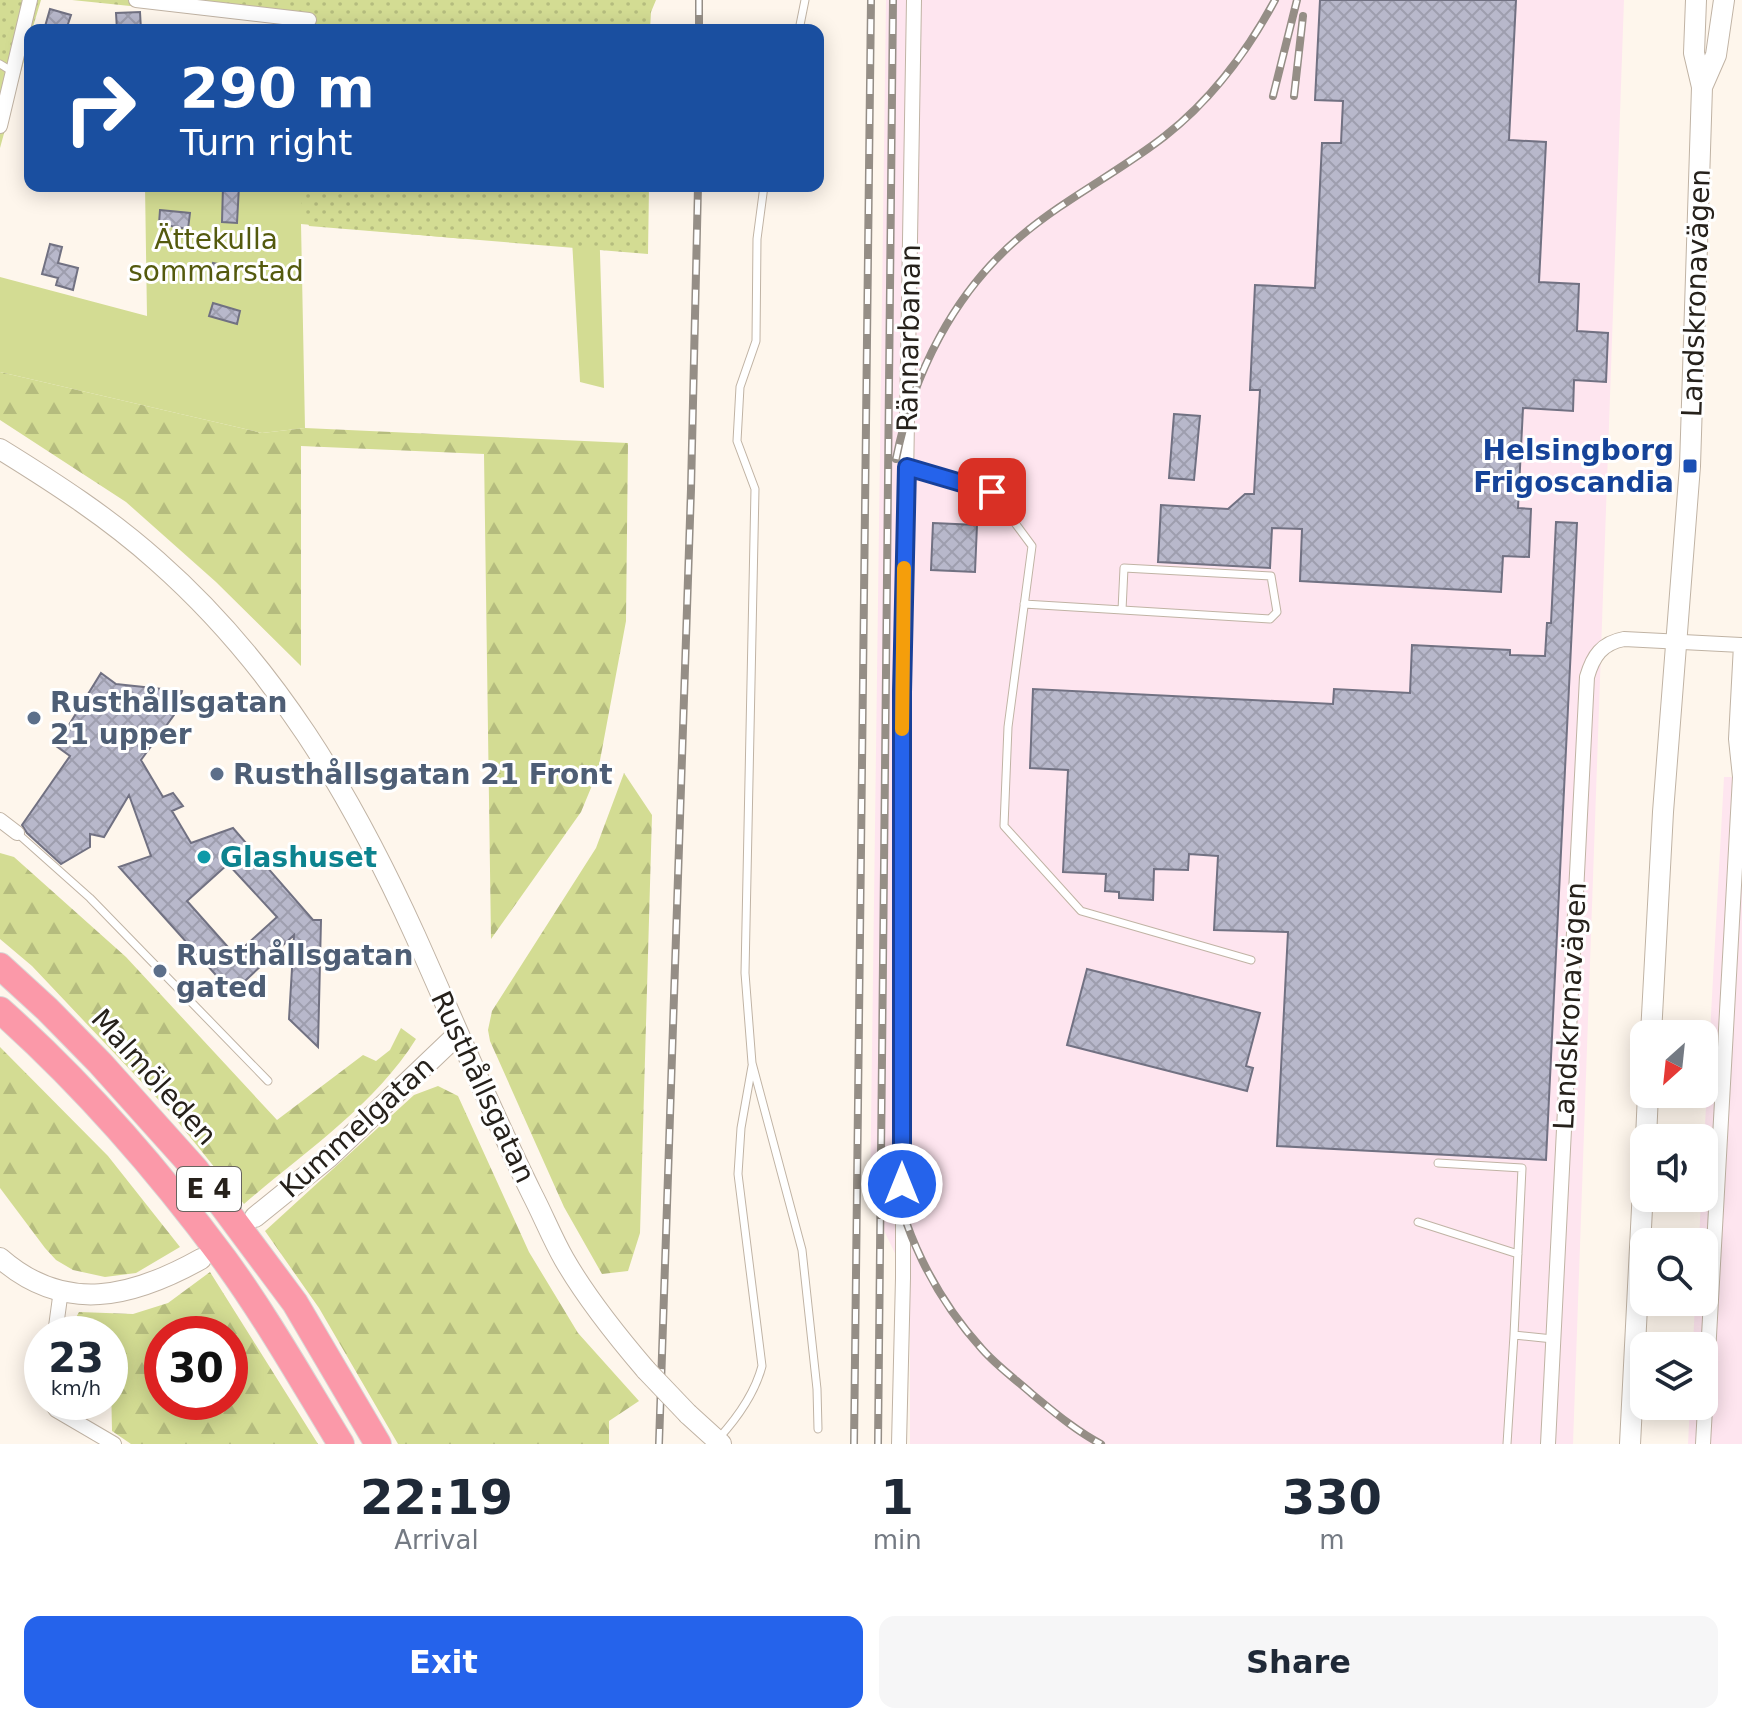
<!DOCTYPE html>
<html lang="en">
<head>
<meta charset="utf-8">
<style>
  :root { --surface:#fff; --page:#f6f6f7; --text:#1f2937; --muted:#747a83; --accent:#2563eb }
  body { margin:0; font-family:"DejaVu Sans",sans-serif; background:var(--page); color:var(--text); height:100vh; display:flex; flex-direction:column; font-size:30px; white-space:nowrap }
  * { box-sizing:border-box; margin:0 }
  p { font-size:26px; color:var(--muted) }
  .icon { flex:none; width:44px; height:44px; fill:none; stroke:currentColor; stroke-width:2; stroke-linecap:round; stroke-linejoin:round }
  .map { position:relative; height:1444px; overflow:hidden }
  .side { display:flex; flex-direction:column; background:var(--surface); flex:1 }
  .side>* { flex:none }
  .guide { position:absolute; left:24px; top:24px; width:800px; height:168px; border-radius:16px; box-shadow:0 4px 20px #0003; background:#1a4fa0; color:#fff; overflow:hidden }
  .needle { width:52px; rotate:207deg }
  .fabs { position:absolute; left:1630px; top:1020px; display:grid; gap:16px }
  .fabs a { display:grid; place-items:center; width:88px; height:88px; border-radius:16px; background:var(--surface); box-shadow:0 4px 20px #0003; font-size:40px }
  .speed { position:absolute; left:24px; top:1316px; display:flex; gap:16px; font-size:40px; font-weight:700; text-align:center }
  .speed>* { display:grid; place-content:center; width:104px; height:104px; border-radius:50%; background:var(--surface); box-shadow:0 4px 20px #0003; line-height:1 }
  .speed small { font-size:20px; font-weight:400 }
  .speed .limit { border:12px solid #d22; background:#fff; color:#111 }
  .pin { position:absolute; display:grid; place-items:center; width:68px; height:68px; color:#fff; margin:-34px; border-radius:16px; box-shadow:0 4px 12px #0006 }
  .me { position:absolute; width:88px; margin:-44px; rotate:0deg; stroke-linejoin:round; filter:drop-shadow(0 0 6px #0008) }
  .turn { display:flex; align-items:center; gap:28px; height:168px; padding:0 24px; font-size:36px }
  .turn .icon { width:104px; height:104px; stroke-width:2.5 }
  .turn b { display:block; font-size:56px; line-height:68px }
  .eta { display:flex; justify-content:space-evenly; align-items:center; height:136px; text-align:center }
  .eta b { font-size:48px; font-weight:700; line-height:56px }
  .cta { display:flex; gap:16px; margin-top:auto; padding:16px 24px }
  .cta a { flex:1; height:92px; border-radius:16px; background:var(--accent); color:#fff; font-size:32px; font-weight:700; line-height:92px; text-align:center }
  .cta a+a { background:var(--page); color:var(--text) }
  .map>svg:first-child { display:block }
  .industrial { fill:#fee5ef }
  .green { fill:#d3dc93 }
  .forest { fill:url(#forest-firs); fill-rule:evenodd }
  .park { fill:url(#park-dots) }
  .building { fill:url(#building-cross-hatch); stroke:#717182; stroke-width:2; fill-rule:evenodd }
  .lines { fill:none; stroke-linecap:round; stroke-linejoin:round }
  .lane-casing { stroke:#c0b3a4; stroke-width:9 }
  .street-casing { stroke:#c0b3a4; stroke-width:16 }
  .secondary-casing { stroke:#c0b3a4; stroke-width:22 }
  .highway-casing { stroke:#d8d7d6; stroke-width:28 }
  .lane { stroke:#fff; stroke-width:7 }
  .street { stroke:#fff; stroke-width:14 }
  .secondary { stroke:#fff; stroke-width:20 }
  .highway { stroke:#fb99a9; stroke-width:26 }
  .rail-casing { stroke:#958e86; stroke-width:8 }
  .rail { stroke:#fff; stroke-width:5; stroke-dasharray:15; stroke-linecap:butt }
  .secondary-bridge-casing { stroke:#c0b3a4; stroke-width:22; stroke-linecap:butt }
  .secondary-bridge { stroke:#fff; stroke-width:20 }
  .route-casing { stroke:#184099; stroke-width:20 }
  .route { stroke:#2563eb; stroke-width:14 }
  .slow { stroke:#f59e0b; stroke-width:14 }
  .transit-dot { fill:#1a4fb4; stroke:#fff; stroke-width:3 }
  .service-dot { fill:#5c6f8a; stroke:#fff; stroke-width:3 }
  .culture-dot { fill:#0f9aa8; stroke:#fff; stroke-width:3 }
  .labels { text-anchor:middle; dominant-baseline:central; stroke-width:6; stroke-linejoin:round; paint-order:stroke }
  .shield { fill:#fff; stroke:#67645f; stroke-width:2 }
  .shield-label { font-size:26px; font-weight:bold; fill:#26211b }
  .park-label { font-size:28px; fill:#545a0e; stroke:#fff }
  .street-label { font-size:28px; fill:#26211b; stroke:#fff }
  .transit-label { font-size:28px; font-weight:bold; fill:#164399; stroke:#fff; text-anchor:end }
  .service-label { font-size:28px; font-weight:bold; fill:#4e5e75; stroke:#fff; text-anchor:start }
  .culture-label { font-size:28px; font-weight:bold; fill:#0d838f; stroke:#fff; text-anchor:start }
</style>
</head>
<body>
<div class="map">
<svg width="1742" height="1444" viewBox="0 0 1742 1444">
  <defs>
    <pattern id="forest-firs" width="22" height="20" patternUnits="userSpaceOnUse" patternTransform="scale(2)"><rect width="22" height="20" fill="#d3dc93"/><path d="M5 1l3.5 6h-7zM16 11l3.5 6h-7z" fill="#b5bc7e"/></pattern>
    <pattern id="park-dots" width="8" height="8" patternUnits="userSpaceOnUse" patternTransform="scale(2)"><rect width="8" height="8" fill="#d3dc93"/><path d="M2 2h.1M6 6h.1" fill="none" stroke="#b5bc7e" stroke-width="1.8" stroke-linecap="round"/></pattern>
    <pattern id="building-cross-hatch" width="8" height="8" patternUnits="userSpaceOnUse" patternTransform="scale(2)"><rect width="8" height="8" fill="#b8b8cb"/><path d="M0 0l8 8M0 8l8-8" fill="none" stroke="#9e9eae"/></pattern>
  </defs>
  <rect width="100%" height="100%" fill="#fef6ec"/>
  <path class="industrial" d="M886,0h738l-51,1444h-663v-160l-40,-82z
    M1724,777h18v667h-54l2,-38h14v-60h-11l2,-44h9v-60h-5l2,-44h3v-55z"/>
  <path class="green" d="M145,186h365l-46,53 -163,-15 4,204 -43,5 -262,-61v-95l147,39z
    M569,186h29l6,202 -24,-6z"/>
  <path class="forest" d="M0,372l262,61 43,-5 323,15 -2,178 -28,150 -17,41 -90,127 -7,-485 -183,-8v220l-85,-84 -90,-80 -126,-82z
    M624,773l28,42 -12,418 -12,38 -26,3 -38,-67 -74,-166 -2,-11 4,-19 104,-163z
    M0,853l14,4 112,100 151,163 86,-65 13,6 14,-11 11,-22 15,11c-42,67 -113,114 -172,165l-74,-92 -138,-146 -32,-27z
    M0,1047l108,109 72,91 -44,26 -31,4 -32,-7 -17,-10 -11,-12 -45,-60z
    M438,1086l20,10 71,156 49,81 61,68 -30,20v23h-211l-79,-136 -54,-77 149,-136z
    M210,1272l108,172h-187l-19,-13 -2,-97h-43l12,-22 54,2 35,-11zM230,1334v68h-68v-68z"/>
  <path class="park" d="M0,0h41l-9,30h-2v9l-30,109z
    M72,0h584l-5,12 -1,18h-355v-7z
    M296,186h353l-1,68 -339,-28z"/>
  <path class="building" d="M1320,0h196l-7,140 37,2 -7,140 40,2 -2,47 31,2 -2,49 -32,-2 -1,31 -50,-3 -5,100 13,1 -2,48 -26,-1 -2,36 -201,-11 2,-52 -30,-1 -2,40 -112,-6 3,-57 67,4 17,-15h9l6,-104h-10l5,-105 60,3 7,-145h19l2,-42 -28,-1z
    M50,9l21,6 -5,15h-22z
    M140,12l1,18h-24l-1,-17z
    M223,186h16l-2,37 -15,-1z
    M160,210l30,3 -2,16 -29,-5z
    M50,244l12,3 -4,16 20,5 -5,22 -17,-5 2,-7 -16,-4z
    M213,263l15,3 -3,14 -14,-3z
    M213,303l27,8 -3,13 -28,-8z
    M1174,414l26,2 -6,64 -25,-2z
    M1556,522l21,1 -31,637 -269,-14 11,-214 -74,-2 4,-74 -29,-2 -1,16 -34,-1 -1,31 -34,-2v-6l-14,-1 1,-17 -43,-2 5,-102 -38,-2 3,-79 300,15 1,-15 76,4 2,-48 98,5v5l35,1 2,-33h4z
    M933,523l44,2 -2,47 -44,-2z
    M101,673l15,11 66,7 -8,24 -33,45 22,37 10,-4 10,13 -11,5 19,32 42,-15 80,92h8l-3,127 -29,-28 5,-84 -62,58 -113,-126 32,-11 -22,-61 -25,42 -14,-3v13l-29,17 -34,-31 -5,-8 48,-69 -14,-10zM228,864l49,53 -42,38 -48,-54z
    M1087,969l173,44 -14,53 7,2 -6,23 -180,-46z"/>
  <g class="lines">
    <g class="lane-casing">
      <path id="lane" d="M799,30l6,-30
        M0,64l13,8
        M764,186l-7,53 -1,102 -16,46 -3,54 18,48 -10,484 7,90 50,187 15,139 1,40
        M907,467l85,25 40,54 -24,181 -4,99 77,85 170,49
        M1024,604l246,15 7,-7 -6,-36 -147,-8 -2,42
        M17,833l73,65 178,183
        M1438,1163l84,5 -8,167 39,4
        M1418,1222l100,32
        M719,1438c19,-21 36,-45 43,-72l-24,-192 3,-46 11,-62
        M1507,1444l7,-109"/>
    </g>
    <g class="street-casing">
      <path id="street" d="M136,0l173,20
        M0,126l30,-126
        M0,820l17,13
        M55,1334l6,-44
        M50,1402l6,8 58,34
        M899,1444l4,-166v-618l11,-660
        M1548,1444l39,-767c6,-21 15,-34 37,-38l117,6 -5,94 4,38 -37,667"/>
    </g>
    <g class="secondary-casing">
      <path id="secondary" d="M1702,87l14,-32 8,-55
        M0,449c55,34 109,69 157,112 118,104 194,233 258,374 39,87 75,174 117,259 11,21 20,44 32,65 23,40 52,76 82,111
        M1651,1034l12,-222 27,-346 12,-379 -8,-34 2,-53
        M1646,1138l2,-44
        M255,1217l73,-59 129,-123
        M0,1258c65,57 133,39 201,1
        M688,1414l33,30
        M1630,1444l14,-275"/>
    </g>
    <g class="highway-casing">
      <path id="highway" d="M0,966l47,43 53,54 96,107 99,133 83,141
        M0,1010c83,74 158,160 224,249 43,59 79,123 117,185"/>
    </g>
    <use href="#lane" class="lane"/>
    <use href="#street" class="street"/>
    <use href="#secondary" class="secondary"/>
    <use href="#highway" class="highway"/>
    <g class="rail-casing">
      <path id="rail" d="M699,0v30
        M1273,96l24,-96
        M1294,96l9,-80
        M896,459c17,-85 58,-167 125,-223 45,-38 98,-64 144,-100 47,-37 82,-84 110,-136
        M890,1158c11,71 44,138 92,191 14,16 33,30 50,45 22,18 44,37 69,50
        M659,1444l32,-955 7,-303
        M854,1444l17,-1444
        M878,1444l15,-1444"/>
    </g>
    <use href="#rail" class="rail"/>
    <g class="secondary-bridge-casing">
      <path id="secondary-bridge" d="M646,1370l42,44"/>
    </g>
    <use href="#secondary-bridge" class="secondary-bridge"/>
  </g>
  <g class="lines">
    <g class="route-casing">
      <path id="route" d="M902,1184v-492l5,-225 85,25"/>
    </g>
    <use href="#route" class="route"/>
    <path class="slow" d="M902,729l2,-161"/>
  </g>
  <rect class="transit-dot" x="1682" y="458" width="16" height="16" rx="4"/>
  <g class="service-dot">
    <circle cx="34" cy="718" r="8"/>
    <circle cx="217" cy="774" r="8"/>
    <circle cx="160" cy="971" r="8"/>
  </g>
  <circle class="culture-dot" cx="204" cy="857" r="8"/>
  <g class="labels">
    <rect class="shield" x="177" y="1167" width="64" height="44" rx="6"/>
    <g class="shield-label">
      <text x="209" y="1189">E 4</text>
    </g>
    <g class="park-label">
      <text x="216" y="239">Ättekulla<tspan x="216" dy="32">sommarstad</tspan></text>
    </g>
    <g class="street-label">
      <text transform="translate(1696 293) rotate(-88)">Landskronavägen</text>
      <text transform="translate(909 338) rotate(-89)">Rännarbanan</text>
      <text transform="translate(1570 1006) rotate(-87)">Landskronavägen</text>
      <text transform="translate(154 1077) rotate(48)">Malmöleden</text>
      <text transform="translate(483 1087) rotate(65)">Rusthållsgatan</text>
      <text transform="translate(357 1127) rotate(-42)">Kummelgatan</text>
    </g>
    <g class="transit-label">
      <text x="1674" y="450">Helsingborg<tspan x="1674" dy="32">Frigoscandia</tspan></text>
    </g>
    <g class="service-label">
      <text x="50" y="702">Rusthållsgatan<tspan x="50" dy="32">21 upper</tspan></text>
      <text x="233" y="774">Rusthållsgatan 21 Front</text>
      <text x="176" y="955">Rusthållsgatan<tspan x="176" dy="32">gated</tspan></text>
    </g>
    <g class="culture-label">
      <text x="220" y="857">Glashuset</text>
    </g>
  </g>
</svg>
<div class="fabs">
<a><svg class="needle" viewBox="-14 -14 28 28"><path d="M0-13l5 13h-10z" fill="#e53935"/><path d="M0 13l5-13h-10z" fill="#747a83"/></svg></a>
<a><svg class="icon" aria-label="sound" viewBox="0 0 24 24"><path d="M4 9h4l5-4v14l-5-4H4zM17 9q2 3 0 6"/></svg></a>
<a><svg class="icon" aria-label="search" viewBox="0 0 24 24"><circle cx="10" cy="10" r="6"/><path d="M15 15l6 6"/></svg></a>
<a><svg class="icon" aria-label="layers" viewBox="0 0 24 24"><path d="M12 4l9 5-9 5-9-5zM3 14l9 5 9-5"/></svg></a>
</div>
<div class="speed"><div>23<small>km/h</small></div><div class="limit">30</div></div>
<div class="pin" style="left:992px;top:492px;background:#d93025"><svg class="icon" aria-label="arrive" viewBox="0 0 24 24"><path d="M6 21V4h12l-3 4 3 4H6"/></svg></div>
<svg class="me" style="left:902px;top:1184px" viewBox="-20 -20 40 40"><circle r="17" fill="#2563eb" stroke="#fff" stroke-width="3"/><path d="M0-11L8 9 0 5-8 9z" fill="#fff"/></svg>
<div class="guide">
<div class="turn"><svg class="icon" aria-label="right" viewBox="0 0 24 24"><path d="M7 20v-9h11M14 6l5 5-5 5"/></svg><div><b>290 m</b>Turn right</div></div>
</div>
</div>
<section class="side">
<div class="eta">
<div><b>22:19</b><p>Arrival</p></div>
<div><b>1</b><p>min</p></div>
<div><b>330</b><p>m</p></div>
</div>
<div class="cta"><a>Exit</a><a>Share</a></div>
</section>
</body>
</html>
